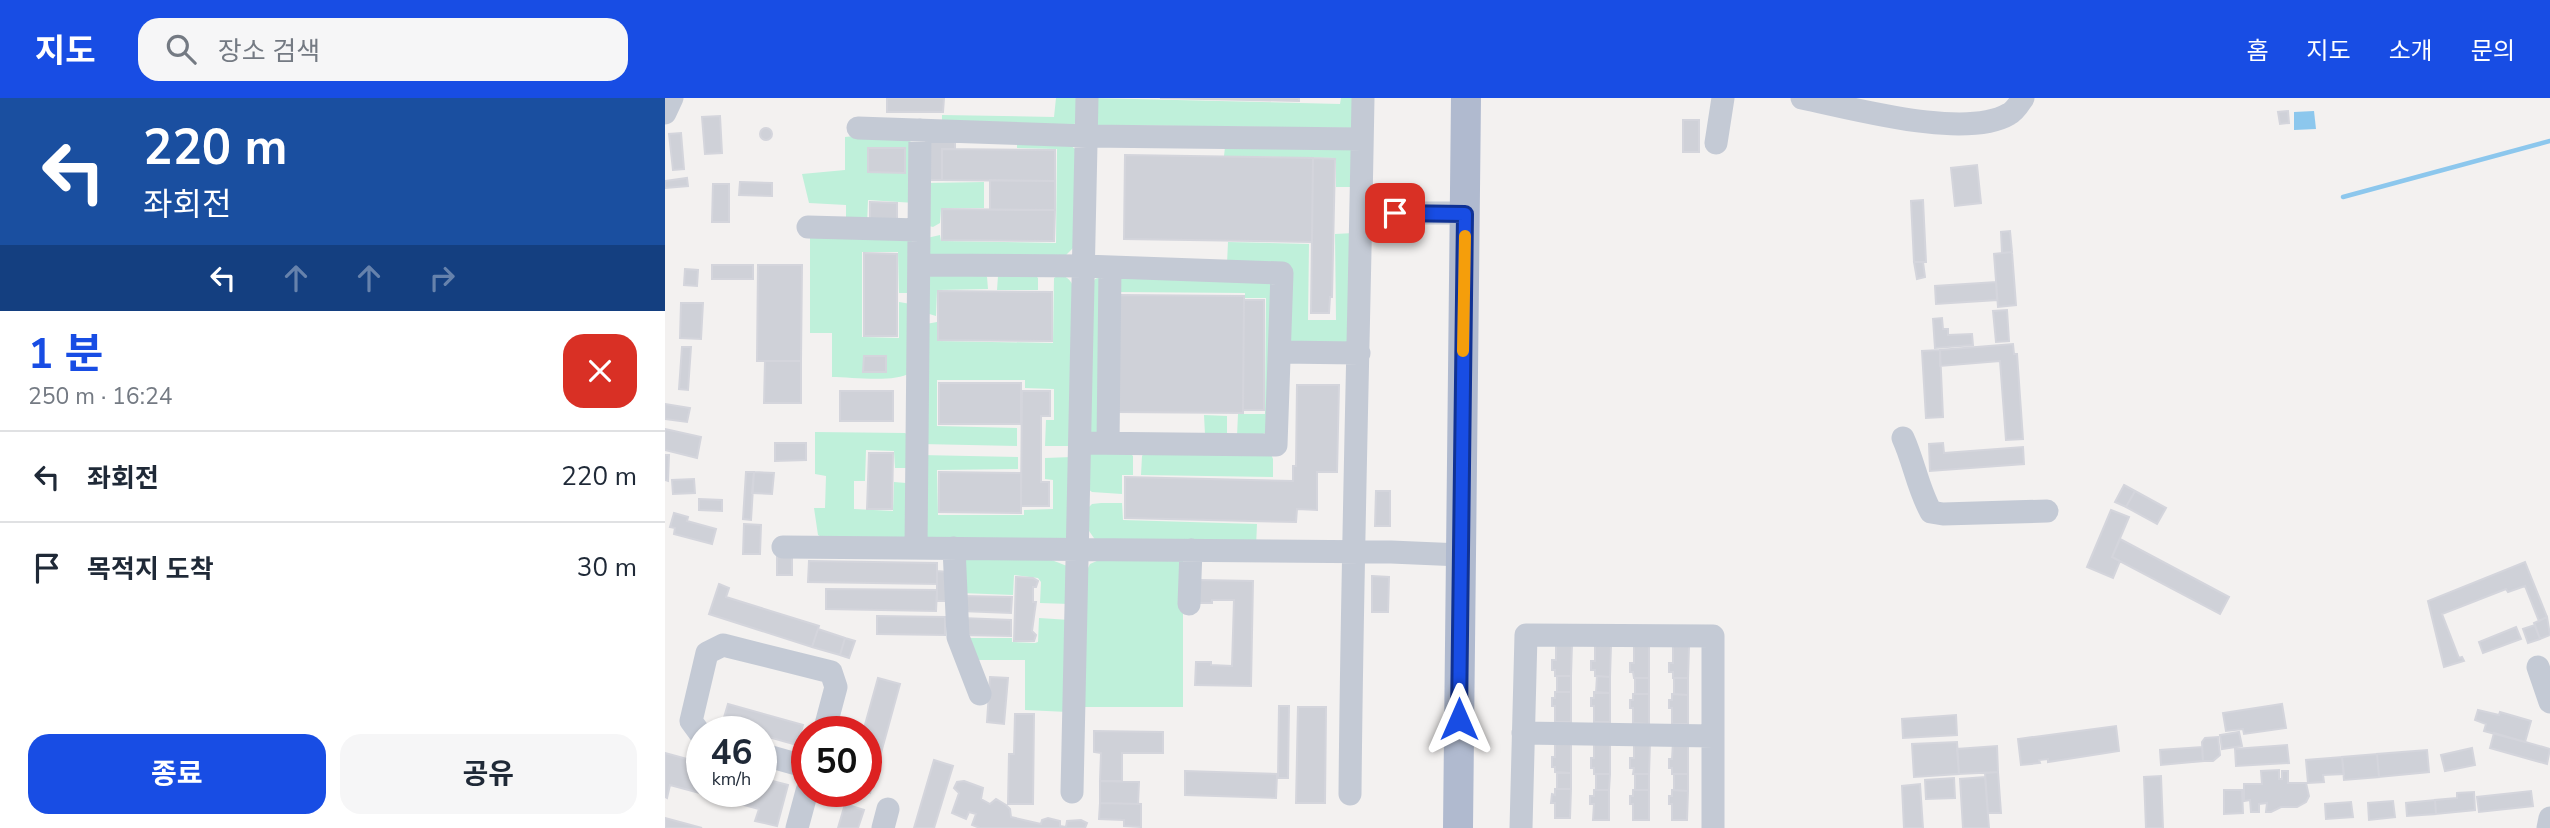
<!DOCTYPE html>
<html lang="ko">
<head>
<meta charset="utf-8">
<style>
  :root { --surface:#fff; --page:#f6f6f7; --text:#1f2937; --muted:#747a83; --line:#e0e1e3; --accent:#184de4 }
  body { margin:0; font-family:"Nunito Sans","Noto Sans KR",sans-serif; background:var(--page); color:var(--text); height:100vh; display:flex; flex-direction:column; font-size:26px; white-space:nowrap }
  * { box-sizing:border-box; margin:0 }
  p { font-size:23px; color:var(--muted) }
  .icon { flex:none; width:38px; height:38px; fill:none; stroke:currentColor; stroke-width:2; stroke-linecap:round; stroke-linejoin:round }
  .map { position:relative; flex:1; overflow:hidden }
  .sheet { display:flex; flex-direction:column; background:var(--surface); width:665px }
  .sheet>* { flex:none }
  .banner { background:#1a4fa0; color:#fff; overflow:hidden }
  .speed { position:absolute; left:21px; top:618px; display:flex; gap:14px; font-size:35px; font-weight:700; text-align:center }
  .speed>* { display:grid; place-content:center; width:91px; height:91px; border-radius:50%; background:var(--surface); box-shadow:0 2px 5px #0004; line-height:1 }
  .speed small { font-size:18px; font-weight:400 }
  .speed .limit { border:10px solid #d22; background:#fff; color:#111 }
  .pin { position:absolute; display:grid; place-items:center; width:60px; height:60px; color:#fff; margin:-30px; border-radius:14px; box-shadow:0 4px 10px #0006 }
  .me { position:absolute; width:77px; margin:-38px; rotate:0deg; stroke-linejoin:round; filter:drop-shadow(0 0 5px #0008) }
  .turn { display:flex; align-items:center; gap:24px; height:147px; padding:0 28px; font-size:32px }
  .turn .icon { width:91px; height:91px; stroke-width:2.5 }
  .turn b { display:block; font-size:49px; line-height:60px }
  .lanes { display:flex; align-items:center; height:66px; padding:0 28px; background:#0003; justify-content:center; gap:35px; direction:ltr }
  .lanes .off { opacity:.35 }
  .round { display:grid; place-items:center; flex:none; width:74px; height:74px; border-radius:21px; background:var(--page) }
  .head { display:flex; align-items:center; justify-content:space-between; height:119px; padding:0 28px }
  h1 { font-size:42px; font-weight:700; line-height:52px; color:var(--accent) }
  .action { display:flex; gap:14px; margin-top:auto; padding:14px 28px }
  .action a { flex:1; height:80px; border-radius:21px; background:var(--accent); color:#fff; font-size:28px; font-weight:700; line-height:80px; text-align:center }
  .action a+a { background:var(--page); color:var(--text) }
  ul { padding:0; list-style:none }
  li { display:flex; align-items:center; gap:21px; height:91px; padding:0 28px; border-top:2px solid var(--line) }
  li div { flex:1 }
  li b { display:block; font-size:26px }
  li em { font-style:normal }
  header { display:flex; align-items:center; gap:42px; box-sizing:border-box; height:98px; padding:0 35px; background:var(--accent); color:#fff }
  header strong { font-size:33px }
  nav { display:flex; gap:38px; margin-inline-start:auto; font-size:24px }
  .search { width:490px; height:63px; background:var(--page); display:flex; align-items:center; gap:18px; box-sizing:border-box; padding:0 24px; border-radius:21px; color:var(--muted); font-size:26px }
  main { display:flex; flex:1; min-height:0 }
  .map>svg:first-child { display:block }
  .green { fill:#bff0da }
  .water { fill:#8cc7ed }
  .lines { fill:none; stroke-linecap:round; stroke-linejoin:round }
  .stream { stroke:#8cc7ed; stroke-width:4.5 }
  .building { fill:#cfd1d8; stroke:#d4d5dc; stroke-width:2 }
  .minor { stroke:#c4cad5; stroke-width:23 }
  .major { stroke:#b0bacf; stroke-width:30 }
  .route-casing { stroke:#103294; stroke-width:18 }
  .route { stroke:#184de4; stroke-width:12 }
  .slow { stroke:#f59e0b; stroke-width:12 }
</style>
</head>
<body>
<header>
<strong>지도</strong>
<div class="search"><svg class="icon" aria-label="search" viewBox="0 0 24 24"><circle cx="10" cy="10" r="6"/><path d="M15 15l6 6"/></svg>장소 검색</div>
<nav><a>홈</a><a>지도</a><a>소개</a><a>문의</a></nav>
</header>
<main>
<section class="sheet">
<div class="banner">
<div class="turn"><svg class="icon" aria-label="left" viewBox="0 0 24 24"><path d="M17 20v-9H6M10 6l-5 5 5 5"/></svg><div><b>220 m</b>좌회전</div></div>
<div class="lanes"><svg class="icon" aria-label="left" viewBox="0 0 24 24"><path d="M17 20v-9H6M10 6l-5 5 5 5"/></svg><svg class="icon off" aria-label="ahead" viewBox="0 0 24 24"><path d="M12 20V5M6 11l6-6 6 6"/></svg><svg class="icon off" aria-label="ahead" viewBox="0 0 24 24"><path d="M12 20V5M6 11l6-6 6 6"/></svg><svg class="icon off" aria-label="right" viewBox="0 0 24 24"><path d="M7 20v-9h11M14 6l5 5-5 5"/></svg></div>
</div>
<div class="head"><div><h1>1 분</h1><p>250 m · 16:24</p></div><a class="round" style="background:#d93025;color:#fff"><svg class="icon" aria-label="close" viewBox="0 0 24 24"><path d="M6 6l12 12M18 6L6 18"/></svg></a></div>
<ul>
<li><svg class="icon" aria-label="left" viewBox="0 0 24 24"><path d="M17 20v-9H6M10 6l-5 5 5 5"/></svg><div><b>좌회전</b></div><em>220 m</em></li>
<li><svg class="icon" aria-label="arrive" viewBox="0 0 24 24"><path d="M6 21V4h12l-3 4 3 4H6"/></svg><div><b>목적지 도착</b></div><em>30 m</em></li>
</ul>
<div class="action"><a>종료</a><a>공유</a></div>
</section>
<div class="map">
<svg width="1885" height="730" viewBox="0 0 1885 730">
  <rect width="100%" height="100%" fill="#f3f1f0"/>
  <path class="green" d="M391,0h21l-1,23 -3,6 -131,-1v-11l112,2z
    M427,0l248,6 1,-6h16l-1,30 -261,-3z
    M229,34l19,11 2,60 -47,-3 -1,24 -21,-1v-18l-37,-2 -7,-29 43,-4v-33z
    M352,45l52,1 6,5 -1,98 -9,9 -134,4 -4,-22 13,-3 1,6 115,2 1,-94 -40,-1z
    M682,48l5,5 3,36h-19v-29l-112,-2 1,-9z
    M319,84v26h-43l-1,15 -7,4 -4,-1 -2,-43z
    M145,133l102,6 -3,56h-10l-1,-41h-36v85l37,1v-36l12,2 -1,69c-15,10 -59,4 -78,4v-44h-22z
    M689,135l-3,106 -6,4 -51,2 -4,-5 -3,-74 -60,-2 1,-22 81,2 -1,76h28l-1,-86z
    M317,175l5,4 1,12 -51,1 -1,26 -10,-3 4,-38z
    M370,177l3,3v12h-41l1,-14z
    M394,177c10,1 12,7 17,16l-4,155h-27l1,-26h8v-31l-29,-1v-8h-88v46l80,2v18l-96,-2 5,-120 11,-2v19l116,2 1,-65z
    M436,179l4,155 -14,2 -3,-8 3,-139 4,-8z
    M454,180l153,5 -6,150 -14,4 -15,-1 1,-22h27l1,-116h-21v-5l-127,-1z
    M539,317l23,1v18h-22z
    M150,334l90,1 7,4 -6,31h-11l-1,-17 -28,-1 -1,31h-11v28l39,2 1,-29 12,1 5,55 -86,1 -7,-4 -4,-27h11l1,-32 -11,-2z
    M481,352l124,2 3,7v18l-132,-2 1,-19z
    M464,354l4,4v19h-11v19l-30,-2 -4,-3 2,-35z
    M256,357l97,2v12l-81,1 1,45h86v-5l29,-1v-29l-8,-1v-21l27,-1 -4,79 -6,5 -140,-3z
    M436,405h21l1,17 134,4 -1,23 -160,-6 -9,-13v-19l5,-5z
    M296,461h88l18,7 3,38 -30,-1 1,-21 -3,-4 -24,-3 -1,20 -52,-2z
    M434,462h84v147h-99l2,-135 4,-8z
    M374,520l31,2 -2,92 -43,-2v-50h-50l-12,-22h49v4l23,1 3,-1z"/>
  <path class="water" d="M1649,13l2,18 -22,1v-18z"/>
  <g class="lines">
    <path class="stream" d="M1678,99l207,-56"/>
  </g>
  <path class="building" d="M222,0h57l-1,14h-56z
    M495,0h139v3z
    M1623,13l1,12 -9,1 -2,-12z
    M55,18l2,37 -17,1 -3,-37z
    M1018,22h16v32h-16z
    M95 36a6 6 0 1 1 12 0a6 6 0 1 1-12 0Z
    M16,35l3,36 -11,1 -4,-36z
    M261,36h29v15h-13v31h-16z
    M203,50h37v25l-37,-1z
    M277,51l113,1v31l-113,-1z
    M460,57l188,3 -1,84 -188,-3z
    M648,60l22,1 -3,138h-2l-1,16h-18z
    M1312,67l4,38 -26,3 -4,-38z
    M22,80l1,8 -23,2v-7z
    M325,82l65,1v29h-65z
    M75,84l32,1v13l-33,-1z
    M48,86h16v38h-17z
    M1258,102l3,62h-12l-3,-61z
    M205,104l27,1v16h-27z
    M277,111l113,1 -1,31 -112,-1z
    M1345,133l2,21 -10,1 -1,-21z
    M1347,154l4,53 -18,2 -4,-53z
    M199,155l33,1v82h-33z
    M1249,164h9l2,15 -8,2z
    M47,167h41v14h-41z
    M93,167h44l-1,96h-44z
    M20,171l13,1 -1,16 -13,-1z
    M1331,184l1,18 -61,4 -1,-18z
    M273,193l114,1v49l-114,-1z
    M454,197l125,1 -1,117 -125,-1z
    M579,202h20v110h-21z
    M16,205h22l-2,36 -21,-1z
    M1342,212l2,31 -13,1 -3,-31z
    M1277,220l1,11h5v6l24,-1 1,11 -38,3 -2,-29z
    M1348,246l1,10h3l6,85 -17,1 -6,-79 -60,5v-16z
    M17,249h9l-3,43 -9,-1z
    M1275,252l3,67 -17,1 -4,-67z
    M199,258h22v16h-23z
    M100,263h36v42h-37z
    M274,285h82v41h-82z
    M632,287h42l-2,87h-20v38l-20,-1 -1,13 -171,-4v-41l168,4v-15h3z
    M175,293h53v30h-53z
    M357,293h28v25h-9v66h8v24h-28z
    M0,306l25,4 -3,14 -22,-3z
    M0,331l36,8 -4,21 -32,-8z
    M110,345h31v17l-31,1z
    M1278,345l1,10 79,-6 1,17 -94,7 -1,-27z
    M204,355h24l-1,56h-25z
    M0,357h4l-1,26 -3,-1z
    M81,374h8l-3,48 -8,-1z
    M89,374l20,1 -2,21 -20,-1z
    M274,374l82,1v40l-82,-1z
    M29,381l1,14 -22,1 -1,-14z
    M1459,387l11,6 -9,16 -11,-5z
    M711,393h14v35h-15z
    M1470,393l31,17 -9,16 -31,-17z
    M34,401l23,1v11l-23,-1z
    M1446,412l18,7 -17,40 8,4 -7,17 -26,-11z
    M9,415l14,4 -1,4 29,8 -4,15 -38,-10 1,-6 -5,-1z
    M79,426l17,1 -1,29h-17z
    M1455,441l109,58 -9,17 -108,-57z
    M112,455h15v22h-15z
    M144,463l128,2v21l-129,-2z
    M1860,464l22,55 -8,4 -14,-35 -17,6 -2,-3 -64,25 17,44 3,-1 2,4 -20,6 -16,-66z
    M272,473l10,1v29h-10z
    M707,478l17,1 -1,35h-16z
    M351,479l17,1 5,3 -2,6h-3v15h3l-4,29 4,4 -2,6h-20z
    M533,482l55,1 -2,105 -56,-1 1,-23h15v3l21,1 2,-66h-22v3h-15z
    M54,486l10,4 -3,9 93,29 -7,21 -103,-33z
    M161,491l111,1 -1,21 -110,-2z
    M297,498l50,1 -1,16 -50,-2z
    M212,518l68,1v18l-68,-1z
    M1882,519l3,18 -10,4 -6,-16z
    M296,520l50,2v16l-50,-1z
    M1870,527l5,14 -12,4 -5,-14z
    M1851,529l5,12 -38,14 -4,-11z
    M153,531l27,9 -5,17 -28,-8z
    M180,540l10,3 -6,17 -9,-3z
    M891,546h16l-1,32h-16v-6h-3v-10h4z
    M930,546l16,1 -1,32 -15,-1v-6h-4v-9h4z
    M969,548h15v32h-15l-1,-6h-3v-9h4z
    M1008,548h16l-1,32h-15v-6h-4v-9h4z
    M892,578h14v16h-14z
    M932,578l13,1v16h-14z
    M325,579l18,1 -4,46 -17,-2z
    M213,580l22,6 -30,109 -8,-2h4v-59h-3z
    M970,580h14v16h-14z
    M1009,580h14v17l-14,-1z
    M890,594h16v30h-16v-16h-3v-8h3z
    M929,594l16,1v29h-16v-16h-3v-8h3z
    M968,596h16v30l-16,-1v-15h-3v-8h3z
    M1007,596l16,1v29h-16v-16h-3v-8h3z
    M63,606l75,21 -6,20 -36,-10v-3h-13l-26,-8z
    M1617,606l4,24 -42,6 -1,-5 -17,2 -3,-18z
    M614,608h10l-1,72h-10z
    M633,609h28l-1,96h-29z
    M1813,612l21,5 1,-3 31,9 -6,21 -41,-11 2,-7 -11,-4z
    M350,616h19l-1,90h-25l1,-50h5z
    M1291,617l1,20 -54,3 -1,-19z
    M1451,628l3,25 -71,11v-3l-9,1 1,3 -19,2 -3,-26z
    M429,633l69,1v21h-41v28h-22l1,-28 -7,-1z
    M1574,634l3,14 -20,3 -2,-14z
    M1829,635l56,16 -3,15 -57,-16z
    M1553,639l2,18 -7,6h-10l-1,-19 3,-4z
    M890,643h16v32l-16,-1v-5h-3v-10h3z
    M929,644h16v32h-16v-6h-3v-10h3z
    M969,644h16l-1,32h-16l1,-6h-4v-10h4z
    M1008,644l15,1v31h-16v-6h-3v-9h3z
    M1292,644l2,32 -45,3 -2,-33z
    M1622,647l2,18 -53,3 -1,-17z
    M1332,648l1,26 -39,2 -2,-25z
    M1537,649l1,14 -42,4 -1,-15z
    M1807,650l3,17 -30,6 -4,-16z
    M1762,652l2,22 -50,5 -2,-23z
    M0,655l37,10v28h59v-13l27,7 -11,41 -22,-5 4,-12 -89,-24 -3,13 -2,-1z
    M1712,656l2,23 -35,3 -2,-23z
    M1677,659l2,17 -21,1 1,7 -16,1 -2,-23z
    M269,662l19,6 -19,62h-20z
    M1614,672v9h3v-8h6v12h18l3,13 -3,6 -9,5h-16l-10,5h-5l1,-9 -8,1v8h-8l-1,-12 -6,1v-17h18l-1,-13z
    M520,673l92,3 -1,24 -91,-3z
    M1333,674l3,41h-13l-3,-40z
    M892,675h14v16h-14z
    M931,676h14l-1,16h-13z
    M970,676h14v16h-14z
    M1009,676h14v17l-14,-1z
    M1496,678l2,52h-17l-2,-51z
    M1320,679l4,51h-26l-3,-49z
    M1289,680l1,20 -29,1 -1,-19z
    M299,683l19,7 -2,11 9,5 6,-5 10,6 4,4 1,8 30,7 1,-4 6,-2 12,3v5l6,1 1,-6 14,-1 6,3 -2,5h-105l-8,-3 4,-11 -7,-2 -3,7 -14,-6 7,-20 -5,-5 3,-6z
    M435,683l39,1 -1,22 -38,-1z
    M1255,686l3,44h-19l-2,-42z
    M890,691h16l-1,29h-15v-15h-4l1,-9 3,1z
    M929,692h15v30h-16l1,-16h-4v-8h4z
    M968,692h16v30h-16v-16h-3v-8h3z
    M1007,692l16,1 -1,29h-15v-16h-3v-8h3z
    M1559,692h18l1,23 -19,1z
    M1866,693l2,15 -54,6 -2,-15z
    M1809,694l1,18 -39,4 -1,-14 22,-2v-5z
    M1770,702l1,14 -29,2 -1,-13z
    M1728,703l2,16 -26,3 -1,-17z
    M1686,704l2,15 -27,2 -1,-15z
    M435,705l41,1v23l-17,-1v-6l-25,-1z
    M180,706l19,6 -6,18h-20z
    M0,720l37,10h-37z"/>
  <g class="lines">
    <path class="minor" d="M1137,0c50,10 163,42 207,16 6,-3 10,-10 14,-16
      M0,15l7,-15
      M193,30l229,8 275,3
      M1051,45l7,-45
      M730,115h70
      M143,129l111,3
      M254,167l165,1 198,7 -6,172 -195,-2
      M615,254l79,1
      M1238,340c11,24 15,51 28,74l12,2 104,-3
      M443,345l2,-176
      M118,449l608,5 70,3
      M251,450l4,-418
      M289,450l4,89 22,57
      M524,506l2,-54
      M1873,569l12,35
      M858,635l190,3
      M37,638l-11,-15 16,-68 16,-8 108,27 5,15 -12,45
      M96,656l46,13
      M407,694l15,-694
      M685,696c2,-232 9,-464 13,-696
      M132,730l10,-37
      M218,730l5,-19
      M856,730l5,-193 187,1v192
      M1883,730l2,-10"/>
    <path class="major" d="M793,730l8,-730"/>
  </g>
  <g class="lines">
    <g class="route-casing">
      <path id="route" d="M730,115l70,1 -6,505"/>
    </g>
    <use href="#route" class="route"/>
    <path class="slow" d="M798,253l2,-115"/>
  </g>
</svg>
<div class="speed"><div>46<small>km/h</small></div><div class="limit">50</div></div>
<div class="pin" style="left:730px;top:115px;background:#d93025"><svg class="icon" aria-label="arrive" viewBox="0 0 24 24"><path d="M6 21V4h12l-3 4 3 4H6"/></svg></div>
<svg class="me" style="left:794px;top:621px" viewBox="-20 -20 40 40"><path d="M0-17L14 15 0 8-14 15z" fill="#184de4" stroke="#fff" stroke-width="4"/></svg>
</div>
</main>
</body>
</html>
